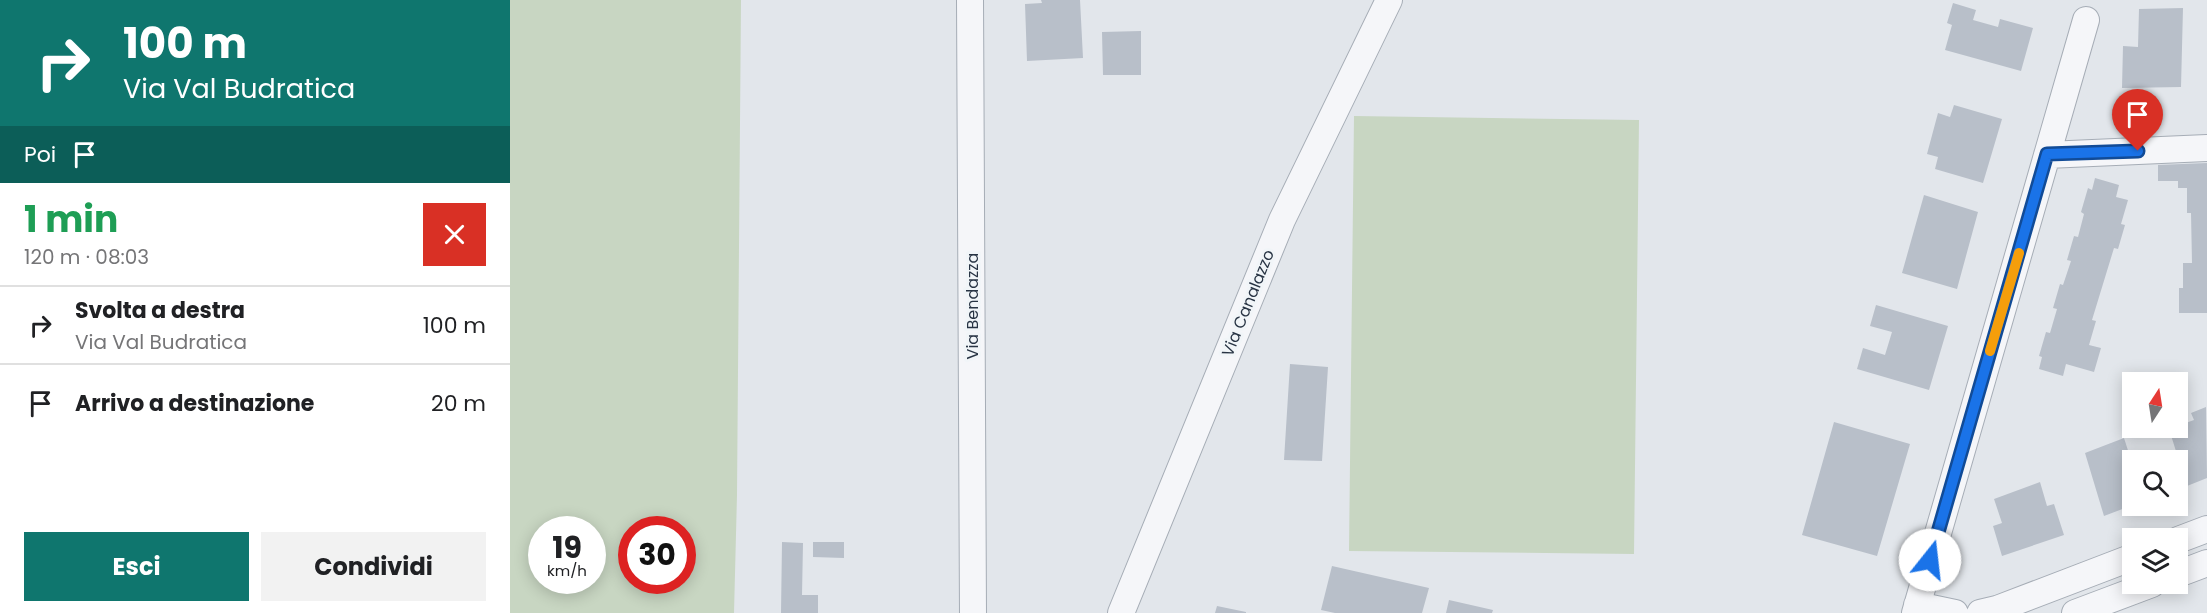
<!DOCTYPE html>
<html lang="it">
<head>
<meta charset="utf-8">
<style>
  :root { --surface:#fff; --page:#f2f2f2; --text:#202124; --muted:#757577; --line:#e0e0e0; --accent:#0f766e }
  body { margin:0; font-family:Poppins,sans-serif; background:var(--page); color:var(--text); height:100vh; display:flex; flex-direction:column; font-size:22px; white-space:nowrap }
  * { box-sizing:border-box; margin:0 }
  p { font-size:20px; color:var(--muted) }
  .icon { flex:none; width:33px; height:33px; fill:none; stroke:currentColor; stroke-width:2; stroke-linecap:round; stroke-linejoin:round }
  .map { position:relative; flex:1; overflow:hidden }
  .details { display:flex; flex-direction:column; background:var(--surface); width:510px }
  .details>* { flex:none }
  .hud { background:#0f766e; color:#fff; overflow:hidden }
  .needle { width:39px; rotate:12deg }
  .buttons { position:absolute; left:1612px; top:372px; display:grid; gap:12px }
  .buttons a { display:grid; place-items:center; width:66px; height:66px; border-radius:0px; background:var(--surface); box-shadow:0 3px 15px #0003; font-size:30px }
  .speed { position:absolute; left:18px; top:516px; display:flex; gap:12px; font-size:30px; font-weight:700; text-align:center }
  .speed>* { display:grid; place-content:center; width:78px; height:78px; border-radius:50%; background:var(--surface); box-shadow:0 3px 15px #0003; line-height:1 }
  .speed small { font-size:15px; font-weight:400 }
  .speed .limit { border:9px solid #d22; background:#fff; color:#111 }
  .pin { position:absolute; display:grid; place-items:center; width:51px; height:51px; color:#fff; margin:-62px -26px; border-radius:50% 50% 50% 0; rotate:-45deg; box-shadow:0 0 6px #0007 }
  .pin .icon { rotate:45deg }
  .me { position:absolute; width:66px; margin:-33px; rotate:16deg; stroke-linejoin:round; filter:drop-shadow(0 0 4px #0008) }
  .turn { display:flex; align-items:center; gap:21px; height:126px; padding:0 24px; font-size:27px }
  .turn .icon { width:78px; height:78px; stroke-width:2.5 }
  .turn b { display:block; font-size:42px; line-height:51px }
  .then { display:flex; align-items:center; height:57px; padding:0 24px; background:#0003; gap:12px; font-size:22px }
  .round { display:grid; place-items:center; flex:none; width:63px; height:63px; border-radius:0px; background:var(--page) }
  .summary { display:flex; align-items:center; justify-content:space-between; height:102px; padding:0 24px }
  h1 { font-size:36px; font-weight:700; line-height:45px; color:#1e9e55 }
  .cta { display:flex; gap:12px; margin-top:auto; padding:12px 24px }
  .cta a { flex:1; height:69px; border-radius:0px; background:var(--accent); color:#fff; font-size:24px; font-weight:700; line-height:69px; text-align:center }
  .cta a+a { background:var(--page); color:var(--text) }
  ul { padding:0; list-style:none }
  li { display:flex; align-items:center; gap:18px; height:78px; padding:0 24px; border-top:2px solid var(--line) }
  li div { flex:1 }
  li b { display:block; font-size:22px }
  li em { font-style:normal }
  main { display:flex; flex:1; min-height:0 }
  .map>svg:first-child { display:block }
  .green { fill:#c8d6c2; fill-rule:evenodd }
  .building { fill:#b8bfc9 }
  .lines { fill:none; stroke-linecap:round; stroke-linejoin:round }
  .minor-casing { stroke:#a6adb6; stroke-width:28 }
  .minor { stroke:#f5f6f9; stroke-width:26 }
  .route-casing { stroke:#114b97; stroke-width:15 }
  .route { stroke:#1a73e8; stroke-width:10 }
  .slow { stroke:#f59e0b; stroke-width:10 }
  .labels { text-anchor:middle; dominant-baseline:central; stroke-width:6; stroke-linejoin:round; paint-order:stroke }
  .street-label { font-size:16px; fill:#283444; stroke:#f1f5f8 }
</style>
</head>
<body>
<main>
<section class="details">
<div class="hud">
<div class="turn"><svg class="icon" aria-label="right" viewBox="0 0 24 24"><path d="M7 20v-9h11M14 6l5 5-5 5"/></svg><div><b>100 m</b>Via Val Budratica</div></div>
<div class="then">Poi<svg class="icon" aria-label="arrive" viewBox="0 0 24 24"><path d="M6 21V4h12l-3 4 3 4H6"/></svg></div>
</div>
<div class="summary"><div><h1>1 min</h1><p>120 m · 08:03</p></div><a class="round" style="background:#d93025;color:#fff"><svg class="icon" aria-label="close" viewBox="0 0 24 24"><path d="M6 6l12 12M18 6L6 18"/></svg></a></div>
<ul>
<li><svg class="icon" aria-label="right" viewBox="0 0 24 24"><path d="M7 20v-9h11M14 6l5 5-5 5"/></svg><div><b>Svolta a destra</b><p>Via Val Budratica</p></div><em>100 m</em></li>
<li><svg class="icon" aria-label="arrive" viewBox="0 0 24 24"><path d="M6 21V4h12l-3 4 3 4H6"/></svg><div><b>Arrivo a destinazione</b></div><em>20 m</em></li>
</ul>
<div class="cta"><a>Esci</a><a>Condividi</a></div>
</section>
<div class="map">
<svg width="1697" height="613" viewBox="0 0 1697 613">
  <rect width="100%" height="100%" fill="#e2e6eb"/>
  <path class="green" d="M0,0h231l-4,495 -3,118h-224zM32,530h50v50h-50zM122,530h50v50h-50z
    M844,116l285,4 -5,434 -285,-3z"/>
  <path class="building" d="M531,0h39l3,58 -56,3 -2,-57 17,-1z
    M1443,3l23,7 -3,10 25,7 2,-8 33,9 -12,43 -76,-21 7,-25 -5,-2z
    M1673,8l-2,79 -59,1 1,-42 15,1 1,-38z
    M631,31v44h-38l-1,-43z
    M1444,105l48,14 -19,64 -48,-14 3,-12 -11,-3 11,-41 12,4z
    M1697,163v150h-28v-25h4v-25h9l-1,-50h-4v-25h-9v-7h-20v-16z
    M1585,178l24,7 -3,12 12,3 -7,24 4,1 -7,24 -4,-1 -22,72 4,1 -7,24 12,3 -7,24 -28,-8 -3,12 -24,-7 3,-12 -3,-1 7,-24 4,1 7,-24 -4,-1 7,-24 3,1 8,-24 -4,-1 7,-24 4,1 6,-23 -3,-2 7,-24 4,2z
    M1414,195l54,17 -21,77 -55,-16z
    M1366,305l72,21 -19,64 -72,-21 6,-21 22,7 7,-23 -22,-6z
    M780,364l38,3 -6,94 -38,-1z
    M1696,407l1,71 -20,8 -18,-57 25,-9 -3,-7z
    M1324,422l76,22 -33,112 -75,-21z
    M1614,438l9,28v39l-29,11 -19,-63z
    M1530,482l7,24 7,-2 10,31 -62,21 -9,-30 9,-3 -8,-24z
    M272,542l21,1 -1,52h16v18h-37z
    M303,542h31v16l-31,-1z
    M822,566l97,22 -7,25h-87l-14,-3z
    M939,600l44,10 -1,3h-46z
    M707,606l29,6v1h-31z"/>
  <g class="lines">
    <g class="minor-casing">
      <path id="minor" d="M460,0l3,613
        M1537,155l160,-7
        M1668,540l29,-11
        M1668,574l29,-11
        M1407,605l38,8
        M611,613l161,-393 107,-220
        M1405,613l171,-593
        M1470,613l17,-4 136,-52
        M1565,613l77,-29"/>
    </g>
    <use href="#minor" class="minor"/>
  </g>
  <g class="lines">
    <g class="route-casing">
      <path id="route" d="M1420,560l117,-406 91,-3"/>
    </g>
    <use href="#route" class="route"/>
    <path class="slow" d="M1480,351l29,-98"/>
  </g>
  <g class="labels">
    <g class="street-label">
      <text transform="translate(738 303) rotate(-68)">Via Canalazzo</text>
      <text transform="translate(462 306) rotate(-90)">Via Bendazza</text>
    </g>
  </g>
</svg>
<div class="buttons">
<a><svg class="needle" viewBox="-14 -14 28 28"><path d="M0-13l5 13h-10z" fill="#e53935"/><path d="M0 13l5-13h-10z" fill="#757577"/></svg></a>
<a><svg class="icon" aria-label="search" viewBox="0 0 24 24"><circle cx="10" cy="10" r="6"/><path d="M15 15l6 6"/></svg></a>
<a><svg class="icon" aria-label="layers" viewBox="0 0 24 24"><path d="M12 4l9 5-9 5-9-5zM3 14l9 5 9-5"/></svg></a>
</div>
<div class="speed"><div>19<small>km/h</small></div><div class="limit">30</div></div>
<div class="pin" style="left:1628px;top:151px;background:#d93025"><svg class="icon" aria-label="arrive" viewBox="0 0 24 24"><path d="M6 21V4h12l-3 4 3 4H6"/></svg></div>
<svg class="me" style="left:1420px;top:560px" viewBox="-20 -20 40 40"><circle r="19" fill="#fff"/><path d="M0-13L10 11 0 6-10 11z" fill="#1a73e8"/></svg>
</div>
</main>
</body>
</html>
